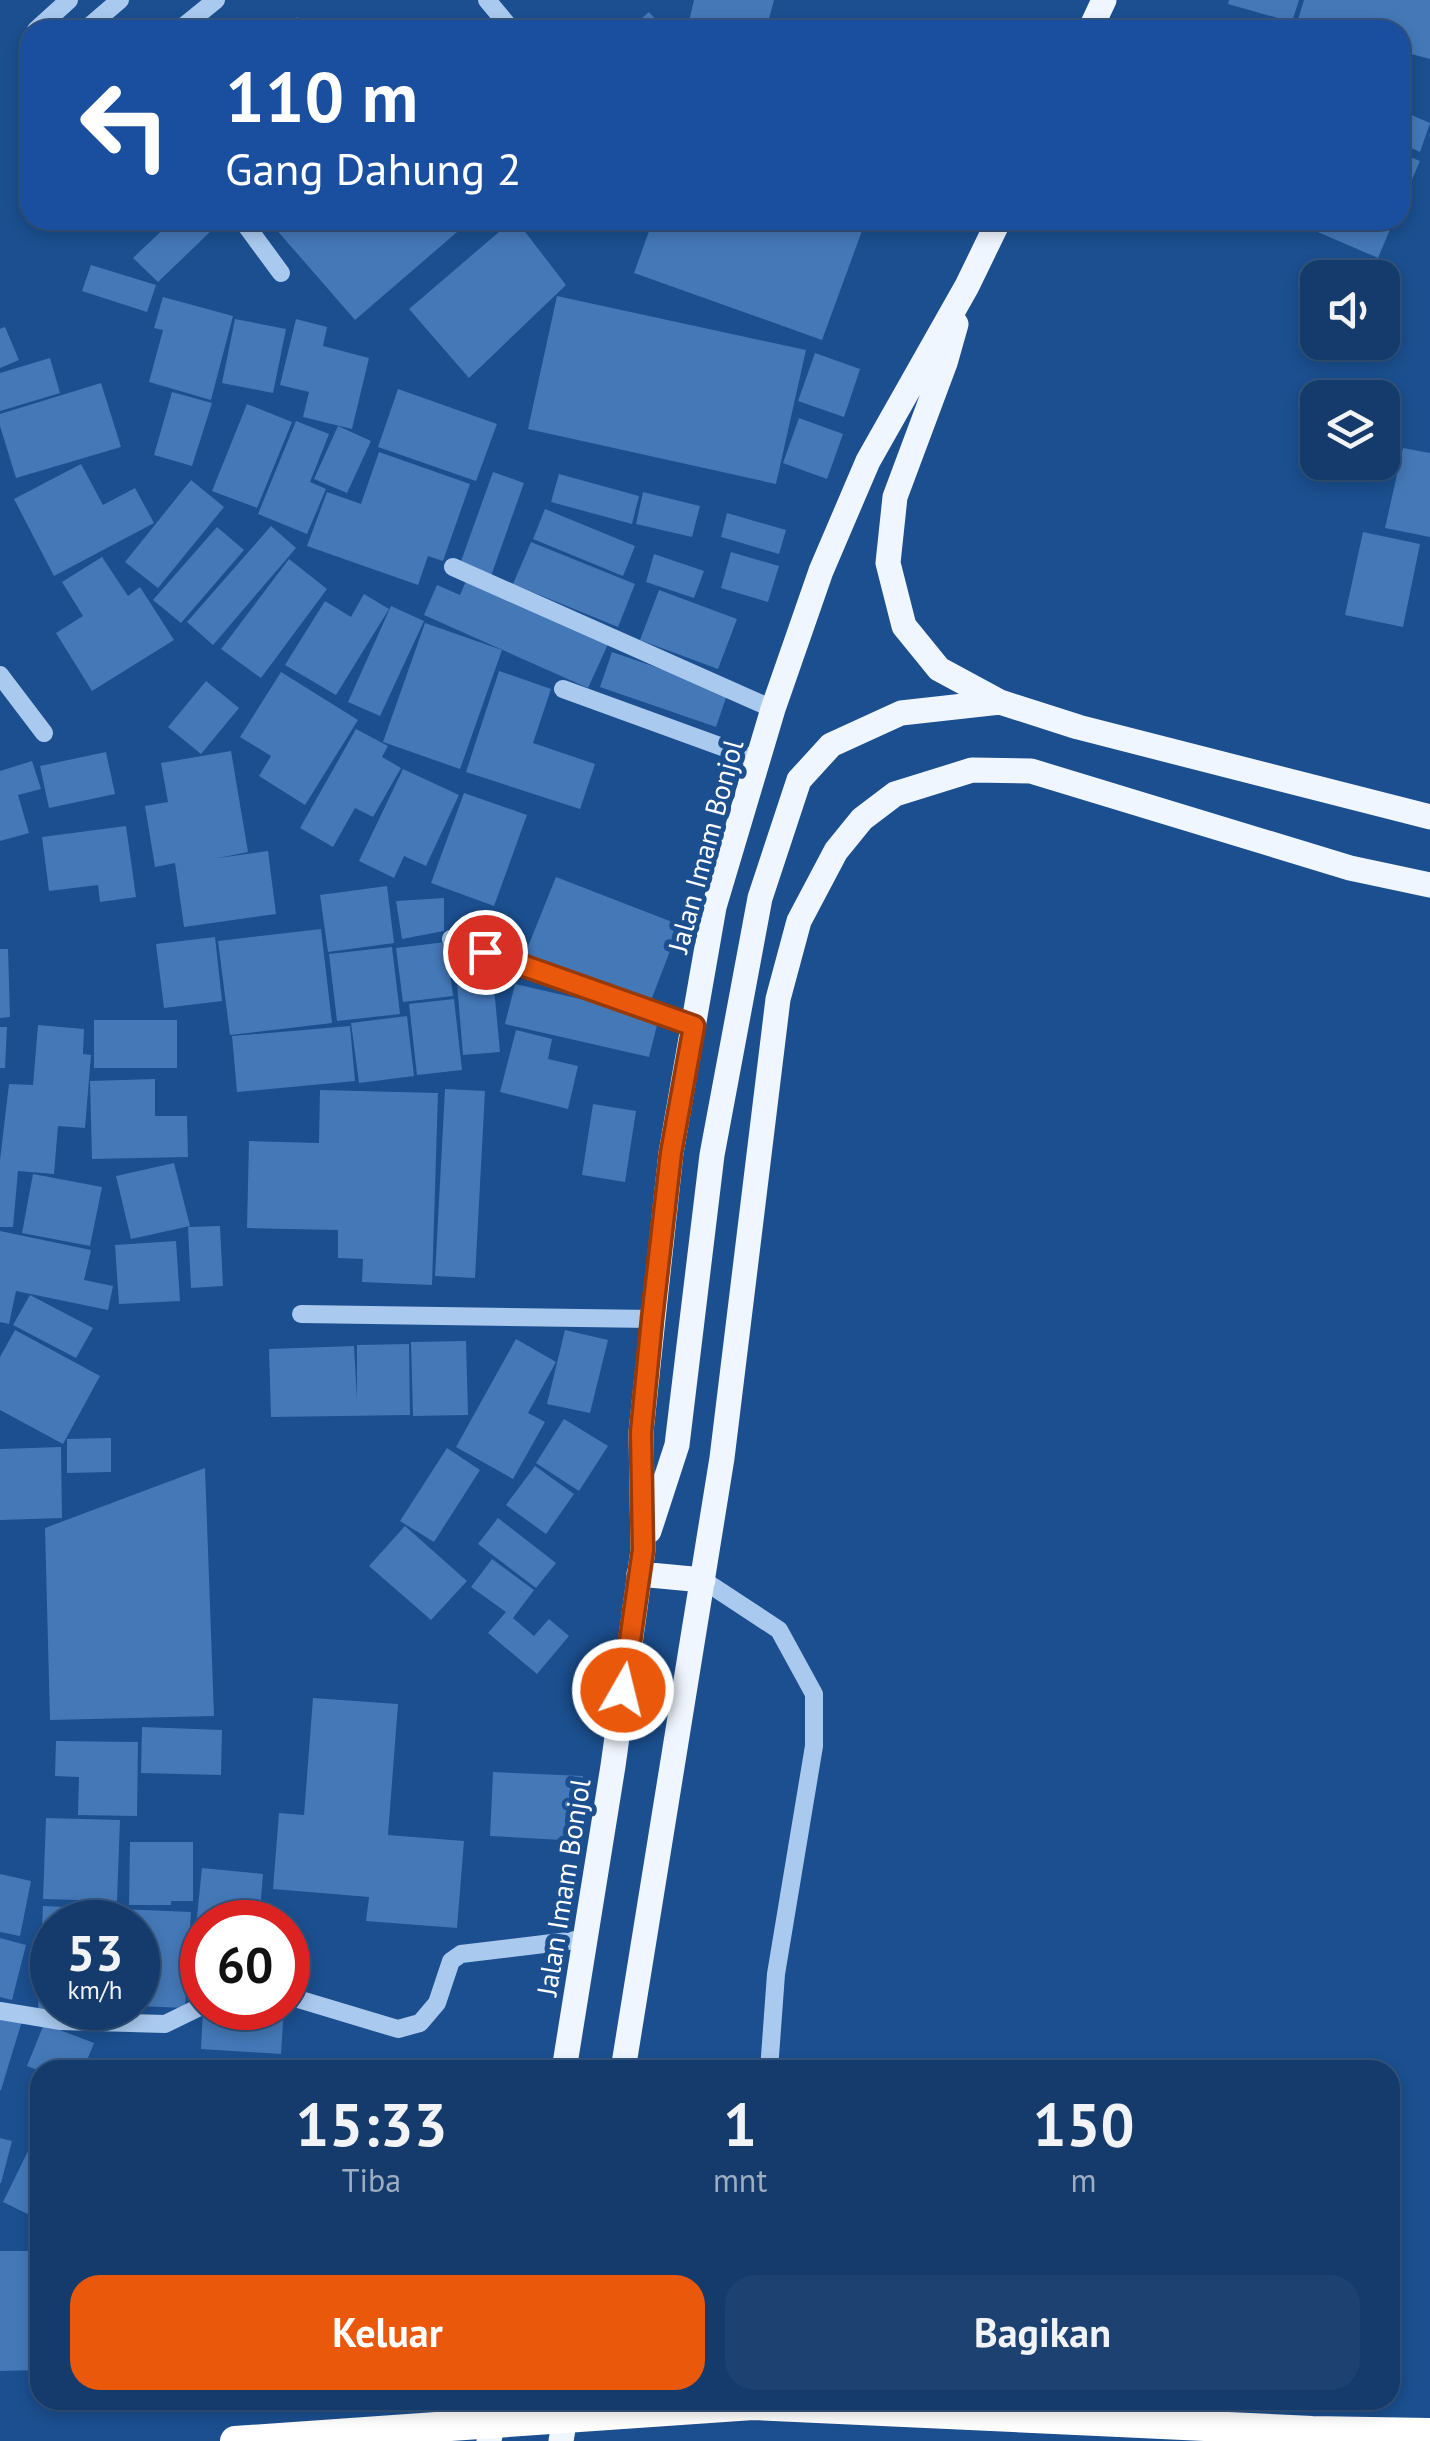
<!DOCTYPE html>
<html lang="id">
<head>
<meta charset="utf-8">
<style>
  :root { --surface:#143b6b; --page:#1d4271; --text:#f1f3f6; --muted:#9dadc1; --line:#33557e; --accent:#ea580c }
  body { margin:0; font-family:"PT Sans",sans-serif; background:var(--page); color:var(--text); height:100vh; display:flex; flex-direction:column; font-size:38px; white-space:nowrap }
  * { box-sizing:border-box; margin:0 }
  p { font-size:32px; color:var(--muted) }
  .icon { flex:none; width:55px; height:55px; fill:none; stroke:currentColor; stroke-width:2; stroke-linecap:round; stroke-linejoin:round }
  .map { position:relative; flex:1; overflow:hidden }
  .panel { position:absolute; left:30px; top:2060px; width:1370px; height:350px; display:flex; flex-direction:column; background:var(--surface); border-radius:30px; box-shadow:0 5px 15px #0003,0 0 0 2px var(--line) }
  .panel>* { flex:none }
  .guide { position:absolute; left:20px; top:20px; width:1390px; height:210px; border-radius:30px; box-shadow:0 5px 15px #0003,0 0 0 2px var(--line); background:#1a4fa0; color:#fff; overflow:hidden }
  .controls { position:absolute; left:1300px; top:260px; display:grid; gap:20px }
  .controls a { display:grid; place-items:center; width:100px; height:100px; border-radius:20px; background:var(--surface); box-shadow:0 5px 15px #0003,0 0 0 2px var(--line); font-size:50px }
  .speed { position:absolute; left:30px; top:1900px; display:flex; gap:20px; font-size:50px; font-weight:700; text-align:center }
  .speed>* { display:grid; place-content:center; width:130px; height:130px; border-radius:50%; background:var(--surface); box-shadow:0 5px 15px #0003,0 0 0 2px var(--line); line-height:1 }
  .speed small { font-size:25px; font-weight:400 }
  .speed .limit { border:15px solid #d22; background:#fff; color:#111 }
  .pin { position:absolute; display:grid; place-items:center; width:85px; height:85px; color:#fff; margin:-42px; border:5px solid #fff; border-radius:50%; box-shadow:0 2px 10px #0007 }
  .me { position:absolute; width:110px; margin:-55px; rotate:8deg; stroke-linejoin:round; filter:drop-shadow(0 0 8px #0008) }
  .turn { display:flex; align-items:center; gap:35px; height:210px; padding:0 40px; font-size:45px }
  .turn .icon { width:130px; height:130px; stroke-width:2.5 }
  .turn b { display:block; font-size:70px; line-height:85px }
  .eta { display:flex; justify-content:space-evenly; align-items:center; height:170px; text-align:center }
  .eta b { font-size:60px; font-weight:700; line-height:70px }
  .cta { display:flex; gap:20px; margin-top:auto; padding:20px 40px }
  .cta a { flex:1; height:115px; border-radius:30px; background:var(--accent); color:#fff; font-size:40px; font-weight:700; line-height:115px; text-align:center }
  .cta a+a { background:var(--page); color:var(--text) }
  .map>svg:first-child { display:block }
  .building { fill:#4478b7 }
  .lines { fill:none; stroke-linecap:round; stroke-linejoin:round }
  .minor { stroke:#a9c9ee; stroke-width:18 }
  .major { stroke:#f0f6ff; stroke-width:25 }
  .highway { stroke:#fff; stroke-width:30 }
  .route-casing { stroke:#983908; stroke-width:25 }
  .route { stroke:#ea580c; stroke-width:18 }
  .labels { text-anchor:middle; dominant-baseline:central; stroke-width:10; stroke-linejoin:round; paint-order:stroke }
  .street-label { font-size:28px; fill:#fff; stroke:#1b4f8f }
</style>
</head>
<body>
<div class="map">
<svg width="1430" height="2441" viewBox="0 0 1430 2441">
  <rect width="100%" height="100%" fill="#1b4f8f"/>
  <path class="building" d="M694,0h80l-8,30h-79z
    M1229,0h70l-7,22 -64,-18z
    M1304,0h126v59l-30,-8v-21h-77l-26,-7z
    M649,12l16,18h-37z
    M297,17l12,13h-27z
    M1400,110l30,13 -10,29 -20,-9z
    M1400,153l20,8 -20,46z
    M173,220h25l12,12 -52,50 -25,-24z
    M268,220h203l-116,100z
    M513,220h3l50,65 -97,93 -60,-69z
    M653,220h213l-44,120 -188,-67z
    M1290,220h104l-16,38z
    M91,265l65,20 -9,27 -65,-21z
    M557,296l249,54 -30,134 -248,-55z
    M163,297l70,19 -22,84 -62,-18 14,-52 -9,-2z
    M235,319l51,10 -13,64 -51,-10z
    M296,319l31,8 -4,19 46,12 -17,71 -49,-12 6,-25 -29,-7z
    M5,327l14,33 -19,8v-39z
    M815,353l45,16 -16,48 -46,-16z
    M50,358l10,35 -60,18v-38z
    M101,383l20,64 -105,31 -16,-52v-12z
    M398,389l99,35 -21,57 -98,-34z
    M172,392l40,11 -20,63 -38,-11z
    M247,404l45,18 -35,86 -45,-17z
    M799,418l44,16 -16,45 -44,-16z
    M296,421l33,13 -19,48 16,7 -19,45 -49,-20z
    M338,426l33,15 -24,52 -33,-14z
    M1403,448l27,5v84l-45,-9z
    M379,452l91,32 -27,77 -15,-5 -10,29 -111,-39 20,-54 34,12z
    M81,464l22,41 32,-17 19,35 -100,53 -40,-77z
    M493,472l31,11 -33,93 -31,-12z
    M559,474l80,22 -7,28 -81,-22z
    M191,480l33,27 -66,81 -33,-26z
    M643,492l57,14 -8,31 -56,-13z
    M545,509l90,37 -12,30 -90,-37z
    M727,513l59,17 -7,24 -58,-17z
    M271,526l25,22 -83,97 -26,-23z
    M217,527l27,23 -63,73 -28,-23z
    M1363,532l57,12 -17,83 -58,-12z
    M531,542l104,42 -17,43 -105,-43z
    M731,552l48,14 -11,36 -47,-14z
    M654,554l50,17 -10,27 -48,-16z
    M102,557l26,39 12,-9 34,53 -82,51 -36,-58 27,-17 -21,-34z
    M289,559l38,30 -66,89 -40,-29z
    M467,579l142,63 -21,46 -164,-73 13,-30 23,10z
    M659,590l78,29 -19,50 -78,-29z
    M364,594l25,15 -53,86 -51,-30 40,-64 26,16z
    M391,606l33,15 -44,95 -32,-14z
    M425,623l77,27 -42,119 -77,-27z
    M612,652l116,40 -12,35 -116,-40z
    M499,671l52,18 -18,54 62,21 -15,45 -114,-37z
    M281,672l77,48 -53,85 -46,-29 12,-20 -31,-19z
    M206,681l33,27 -38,46 -33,-27z
    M356,729l32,17 -6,11 19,11 -28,49 -18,-9 -22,39 -33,-19z
    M231,751l17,101 -30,6 50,-7 8,63 -92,13 -9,-64 -20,4 -10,-61 23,-4 -7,-39z
    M106,752l9,42 -66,14 -9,-42z
    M32,761l9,28 -23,6 11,38 -29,8v-70z
    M403,769l56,26 -33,71 -22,-10 -10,22 -35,-17z
    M464,793l63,22 -33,91 -63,-23z
    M126,826l10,71 -36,5 -2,-17 -49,6 -7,-54z
    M556,877l124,48 -30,78 -125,-49z
    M387,886l7,57 -66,9 -8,-57z
    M444,898v33l-42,8 -6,-38z
    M321,929l11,94 -102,12 -12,-94z
    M215,937l7,64 -58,7 -8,-64z
    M446,942l7,54 -50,6 -7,-54z
    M392,947l8,67 -63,7 -8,-67z
    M0,949h8l2,68 -10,1z
    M491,956l9,96 -37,3 -8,-96z
    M515,984l144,33 -10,40 -144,-33z
    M454,999l8,71 -45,5 -8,-71z
    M407,1016l7,60 -55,7 -8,-60z
    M94,1020h83v48h-83z
    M38,1025l46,4 -1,25 8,1 -6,73 -27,-2 -4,48 -36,-3 -5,56h-13v-67l9,-76 24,1z
    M350,1026l5,55 -118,11 -5,-56z
    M0,1027h7l-2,41h-5z
    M516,1030l36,9 -4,20 30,7 -10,43 -68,-17z
    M155,1079v37h32l1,41 -96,2 -2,-78z
    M445,1089l40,2 -10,187 -40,-2z
    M320,1090l118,3 -6,192 -70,-3 1,-23 -25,-1v-28l-91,-2 2,-87 70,2z
    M593,1104l43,7 -11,71 -43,-7z
    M174,1163l16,63 -59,13 -15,-63z
    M33,1174l69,13 -12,59 -68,-13z
    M220,1226l3,60 -32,2 -3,-61z
    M0,1231l91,19 -7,30 29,6 -5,24 -92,-19 -7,33 -9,-2z
    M176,1241l4,60 -61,3 -4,-59z
    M30,1295l63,33 -17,30 -63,-33z
    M15,1330l85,46 -37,68 -63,-34v-53z
    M565,1330l43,10 -18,73 -43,-9z
    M516,1339l40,23 -28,51 17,9 -32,57 -57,-32z
    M466,1341l2,74 -55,1 -2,-74z
    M409,1344l1,71 -139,2 -2,-68 85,-3 3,53v-54z
    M564,1419l44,27 -29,45 -43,-28z
    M111,1438v34l-44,1v-34z
    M61,1447l1,71 -62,2v-71z
    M447,1448l33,22 -46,72 -34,-21z
    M535,1466l39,28 -28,40 -40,-29z
    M205,1468l9,248 -164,4 -5,-192z
    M498,1518l58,45 -20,25 -58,-44z
    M405,1526l62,55 -36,39 -62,-54z
    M492,1559l42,31 -21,28 21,18 15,-17 20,17 -32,38 -49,-41 18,-21 -35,-25z
    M313,1698l85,6 -10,131 76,6 -7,87 -91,-7 3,-24 -96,-8 6,-76 25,2z
    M142,1727l80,3 -1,45 -80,-2z
    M56,1741l82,1 -1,74 -59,-1 1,-38 -24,-1z
    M493,1772l90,4 -3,65 -90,-5z
    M46,1818l74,2 -3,81 -74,-2z
    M130,1842h63v59h-22v4h-42z
    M202,1868l61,6 -4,48h-57v63l-12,-1z
    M0,1874l31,7 -11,55 -20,-4z
    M43,1906l69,3 -1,13h-59v86h56v5l-70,-2z
    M119,1909l72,3 -6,96 -47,-2v-84h-19z
    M0,1938l26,7 -14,55 -12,-3z
    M223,2008h61l-3,46 -80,-5 2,-39 20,1z
    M0,2014l22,7 -21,69h-1z
    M44,2024l50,19 -11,27 -43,1 -13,-5z
    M35,2137l5,3v80l-37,-18z
    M0,2138l12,3 -11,42h-1z
    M0,2251h40v119l-40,1z"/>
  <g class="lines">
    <path class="minor" d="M487,0l25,30
      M36,30l33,-30
      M85,30l35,-30
      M179,30l37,-30
      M242,220l39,53
      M453,567l320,142
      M0,675l44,58
      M563,689l195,71
      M451,939l242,87
      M301,1314l352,5
      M703,1580l76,50 35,64v52l-38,228 -7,96
      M288,1996l110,33 22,-6 17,-20 14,-42 10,-7 124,-15
      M0,2011l61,10 104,3 37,-18"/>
    <path class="major" d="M1090,30l14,-30
      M956,324l-11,39 -50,134 -7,66 16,63 35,43 61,33
      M649,1531l28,-86 35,-290 48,-257 39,-118 32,-35 70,-32 99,-11 78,25 352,90
      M639,1574l64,6
      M564,2070l49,-304 30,-216 -2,-118 12,-113 18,-166 43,-246 59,-198 48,-138 47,-110 99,-175 32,-66
      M623,2070l99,-612 56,-459 21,-78 37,-70 26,-32 33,-25 77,-24 59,1 319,97 80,17
      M489,2441l7,-41
      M561,2441l7,-41"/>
    <path class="highway" d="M235,2441l518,-36 559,26 118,2"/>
  </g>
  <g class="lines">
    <g class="route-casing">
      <path id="route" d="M485,952l209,74 -23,127 -19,166 -11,113 2,118 -20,140"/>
    </g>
    <use href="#route" class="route"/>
  </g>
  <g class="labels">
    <g class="street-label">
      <text transform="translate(705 846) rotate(-75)">Jalan Imam Bonjol</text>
      <text transform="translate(563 1887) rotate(-81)">Jalan Imam Bonjol</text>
    </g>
  </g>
</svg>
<div class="controls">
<a><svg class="icon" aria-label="sound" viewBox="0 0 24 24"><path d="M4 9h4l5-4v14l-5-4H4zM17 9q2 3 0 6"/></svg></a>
<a><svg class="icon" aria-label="layers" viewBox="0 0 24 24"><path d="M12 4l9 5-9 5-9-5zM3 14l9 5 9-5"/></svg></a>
</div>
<div class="speed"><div>53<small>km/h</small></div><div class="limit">60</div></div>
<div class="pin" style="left:485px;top:952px;background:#d93025"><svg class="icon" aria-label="arrive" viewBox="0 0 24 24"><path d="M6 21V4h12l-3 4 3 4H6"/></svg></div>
<svg class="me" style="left:623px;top:1690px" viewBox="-20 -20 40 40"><circle r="17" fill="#ea580c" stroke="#fff" stroke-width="3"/><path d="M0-11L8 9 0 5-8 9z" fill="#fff"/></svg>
<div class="guide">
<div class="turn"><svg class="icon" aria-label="left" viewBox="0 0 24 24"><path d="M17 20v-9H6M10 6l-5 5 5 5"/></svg><div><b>110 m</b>Gang Dahung 2</div></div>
</div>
<section class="panel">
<div class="eta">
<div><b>15:33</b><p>Tiba</p></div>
<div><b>1</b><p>mnt</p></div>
<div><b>150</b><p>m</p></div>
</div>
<div class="cta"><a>Keluar</a><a>Bagikan</a></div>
</section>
</div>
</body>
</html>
